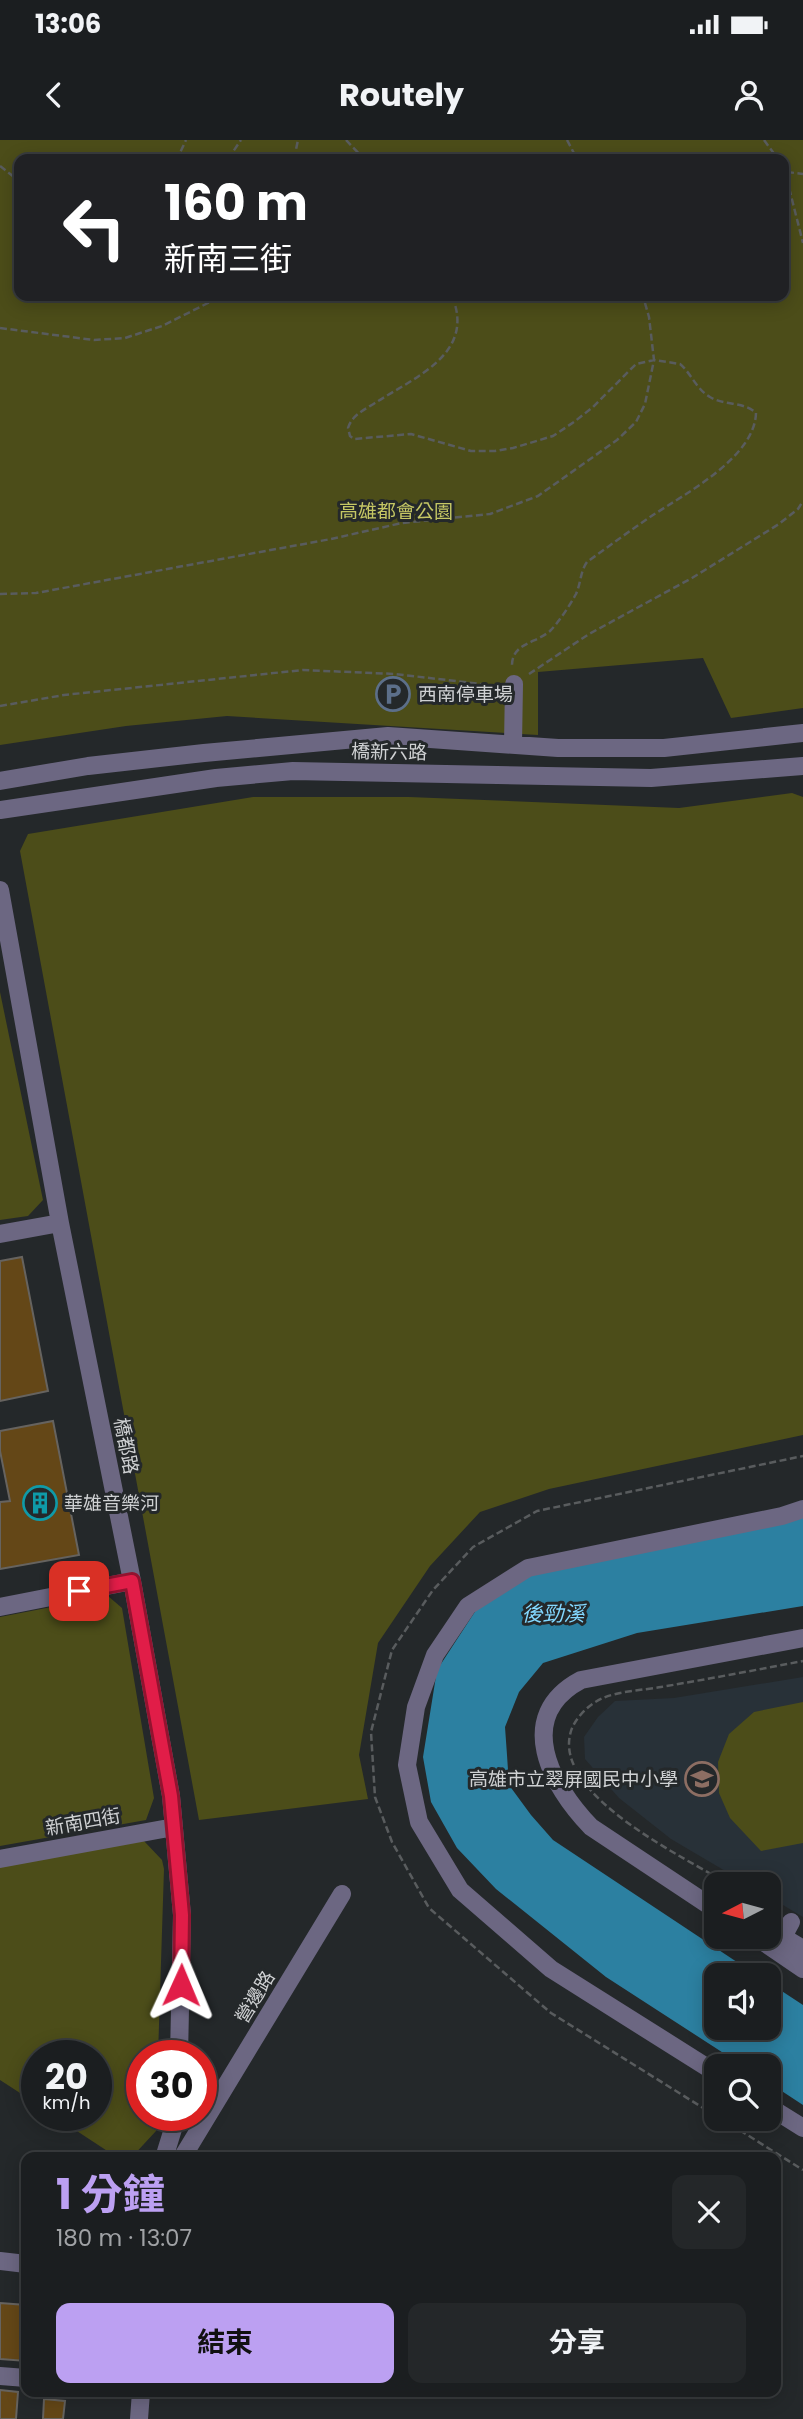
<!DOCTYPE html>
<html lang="zh-TW">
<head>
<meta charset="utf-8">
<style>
  :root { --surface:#1b1e20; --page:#242729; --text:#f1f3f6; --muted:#a0a2a5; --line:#393c3e; --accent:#bca0f2 }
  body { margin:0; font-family:Poppins,"Noto Sans TC",sans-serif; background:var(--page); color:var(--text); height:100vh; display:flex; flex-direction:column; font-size:26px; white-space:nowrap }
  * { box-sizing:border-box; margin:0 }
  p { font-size:23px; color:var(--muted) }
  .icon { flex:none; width:38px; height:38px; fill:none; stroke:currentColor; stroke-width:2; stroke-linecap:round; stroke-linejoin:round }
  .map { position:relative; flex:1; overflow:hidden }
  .details { position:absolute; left:21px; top:2012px; width:760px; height:245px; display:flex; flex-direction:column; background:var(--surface); border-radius:14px; box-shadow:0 4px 18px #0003,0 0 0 2px var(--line) }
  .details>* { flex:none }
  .hud { position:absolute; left:14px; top:14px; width:775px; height:147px; border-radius:14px; box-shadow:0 4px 18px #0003,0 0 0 2px var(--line); background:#202124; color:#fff; overflow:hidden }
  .needle { width:46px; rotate:264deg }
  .fabs { position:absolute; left:704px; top:1732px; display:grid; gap:14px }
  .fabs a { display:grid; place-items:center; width:77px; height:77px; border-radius:14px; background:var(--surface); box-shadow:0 4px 18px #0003,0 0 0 2px var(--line); font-size:35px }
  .speed { position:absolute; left:21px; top:1900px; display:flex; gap:14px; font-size:35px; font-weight:700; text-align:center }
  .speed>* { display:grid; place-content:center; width:91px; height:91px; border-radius:50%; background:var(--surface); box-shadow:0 4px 18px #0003,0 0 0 2px var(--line); line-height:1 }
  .speed small { font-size:18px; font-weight:400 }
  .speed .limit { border:10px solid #d22; background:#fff; color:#111 }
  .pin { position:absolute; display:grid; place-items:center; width:60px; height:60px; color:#fff; margin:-30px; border-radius:14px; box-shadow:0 4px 10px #0006 }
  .me { position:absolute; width:77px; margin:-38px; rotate:1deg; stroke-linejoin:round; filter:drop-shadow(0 0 5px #0008) }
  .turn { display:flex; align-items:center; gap:24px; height:147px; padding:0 35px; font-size:32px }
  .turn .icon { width:91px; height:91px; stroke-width:2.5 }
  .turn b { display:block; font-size:49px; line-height:60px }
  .round { display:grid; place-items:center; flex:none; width:74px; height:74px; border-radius:14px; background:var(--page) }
  .summary { display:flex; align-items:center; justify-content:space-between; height:119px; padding:0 35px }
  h1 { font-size:42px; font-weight:700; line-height:52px; color:var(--accent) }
  .cta { display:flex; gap:14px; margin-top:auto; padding:14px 35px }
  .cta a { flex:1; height:80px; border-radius:14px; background:var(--accent); color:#111; font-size:28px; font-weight:700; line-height:80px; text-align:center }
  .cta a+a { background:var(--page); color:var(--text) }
  .status { display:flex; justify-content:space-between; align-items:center; height:49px; padding:0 35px; background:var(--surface); direction:ltr }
  .status svg { height:19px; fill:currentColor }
  header { display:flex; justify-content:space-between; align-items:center; height:91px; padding:0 35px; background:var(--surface); font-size:32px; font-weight:700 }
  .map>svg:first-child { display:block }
  .built { fill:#283138 }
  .green { fill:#4c4d19; fill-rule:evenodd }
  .water { fill:#2c80a1 }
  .building { fill:#644717; stroke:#66635f; stroke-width:2 }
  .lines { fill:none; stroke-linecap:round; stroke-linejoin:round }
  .path { stroke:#595c5e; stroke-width:2.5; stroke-dasharray:7 3.5; stroke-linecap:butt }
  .minor { stroke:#6c6782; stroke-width:18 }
  .route-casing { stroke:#92132f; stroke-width:18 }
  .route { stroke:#e11d48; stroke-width:12 }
  .labels { text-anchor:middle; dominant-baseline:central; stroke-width:6; stroke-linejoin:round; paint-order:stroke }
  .park-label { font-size:19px; fill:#c5c764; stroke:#24282a }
  .poi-label { font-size:19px; fill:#cfd1d3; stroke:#24282a; text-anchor:start }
  .street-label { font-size:19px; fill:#cfd1d3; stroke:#24282a }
  .water-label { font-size:21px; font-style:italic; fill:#83d8ff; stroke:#24282a }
</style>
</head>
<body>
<div class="status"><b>13:06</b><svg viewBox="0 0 49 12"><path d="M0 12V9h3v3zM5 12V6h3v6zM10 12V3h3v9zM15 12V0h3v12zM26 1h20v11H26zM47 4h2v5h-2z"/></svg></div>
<header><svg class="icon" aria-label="back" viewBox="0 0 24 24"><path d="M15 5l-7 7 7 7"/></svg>Routely<svg class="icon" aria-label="person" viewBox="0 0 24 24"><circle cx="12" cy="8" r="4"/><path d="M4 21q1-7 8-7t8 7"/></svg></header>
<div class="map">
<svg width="803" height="2279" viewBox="0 0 803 2279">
  <rect width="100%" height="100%" fill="#24282a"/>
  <path class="built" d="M803,1537v240l-35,-21v-11h-19l-78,-46 -52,-41 -34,-39 -1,-22 14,-20 17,-16 59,-3z"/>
  <path class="green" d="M0,0h803v568l-72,10 -28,-60 -165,14v63l-311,-19 -101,10 -126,19zM19,19h765v137h-765z
    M792,653l11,4v638l-254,54 -69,23 -50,54 -52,77 -19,112 9,44 -169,21 -179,-969 8,-17 225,-37h156l270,11z
    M0,852l43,208 -15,16 -28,4z
    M108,1456l14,12 32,190 -8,22 -146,26v-229z
    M803,1562v141l-42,8 -31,-33 -11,-25 -1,-31 11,-28 25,-22z
    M144,1701l18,19 2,9 -6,187h-16v60h14v15l-25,27h-13l-64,-42h42v-60h-59v48l-37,-24v-215z"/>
  <path class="water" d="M803,1376v90l-166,27 -94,30 -24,29 -14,35 2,28 2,30 22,30 22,25 205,136h-42v52h52v-46l35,23v100l-35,-23v-15h-23l-139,-90 -110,-88 -39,-41 -26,-46 -8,-45 14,-87 43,-66 59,-33z"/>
  <path class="building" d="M22,1117l26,134 -48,10v-140z
    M53,1281l26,134 -79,14v-67l10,-1 -10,-50v-20z
    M0,2163l26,2v56l-26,-2z
    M0,2250l18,2 -2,27h-16z
    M44,2259l21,2 -2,18h-20z"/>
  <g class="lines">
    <path class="path" d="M346,0l18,19
      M567,0l10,19
      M764,0l14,19
      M174,19l5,-4 7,-15
      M228,19l13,-19
      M294,19l4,-19
      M0,26l19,15
      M784,28l19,75
      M787,32l16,2
      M452,156c24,58 -37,81 -77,107 -11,7 -23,12 -27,25l2,8 4,3 57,-5 60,17h24l18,-3 40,-12 21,-14 19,-15 43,-43 18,-4 26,4c11,9 16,25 30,33 15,9 33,4 46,16 -1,44 -71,81 -103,102 -22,15 -44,31 -66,47 -7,10 -6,21 -11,32 -6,11 -17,28 -26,37 -15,13 -39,12 -38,36
      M0,188l94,12 31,-2 37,-12 46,-23 9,-7
      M0,454l36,-1 295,-54 71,-16 88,-9 48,-18 79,-56 19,-18 9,-18 9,-44 -5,-43 -6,-21
      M529,534l60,-40 103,-56 87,-54 19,-15 5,-8
      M0,566l64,-11 239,-25 92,4 103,12
      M730,1745c-44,-27 -179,-90 -159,-154 4,-13 19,-28 32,-33 16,-7 41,-8 58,-11 47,-8 95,-17 142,-26
      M768,1768l8,4
      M716,1976l-165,-103 -122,-105 -37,-66 -17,-45 -4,-65 21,-82 41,-60 40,-43 64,-36 266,-55
      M722,1979l81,51"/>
    <path class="minor" d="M513,604l1,-60
      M0,641l88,-15 116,-13 184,-17 170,12h106l139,-15
      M0,670l216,-32 77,-7 358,7 152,-12
      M0,750l60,333 72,358 39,215 11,119 -3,141
      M0,1094l60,-11
      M0,1467l132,-26
      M0,1719l174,-32
      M716,1770l-125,-83c-40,-41 -78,-111 -10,-147l222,-42
      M791,1782l-8,15 20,12
      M756,1797l47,32
      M716,1933l-165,-104 -91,-79 -41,-68 -12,-57 9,-58 19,-52 33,-49 60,-38 254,-52 21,-7
      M768,1966l35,22
      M164,2018l13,-42
      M182,2018l160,-264
      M0,2121l26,3
      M0,2236l26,2
      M139,2279l2,-27"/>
  </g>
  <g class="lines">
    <g class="route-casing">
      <path id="route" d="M79,1451l53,-10 39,215 11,119 -1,70"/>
    </g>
    <use href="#route" class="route"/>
  </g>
  <defs>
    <g id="parking-ring" transform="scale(1.75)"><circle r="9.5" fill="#24282a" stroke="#5c6f8a" stroke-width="1.5"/><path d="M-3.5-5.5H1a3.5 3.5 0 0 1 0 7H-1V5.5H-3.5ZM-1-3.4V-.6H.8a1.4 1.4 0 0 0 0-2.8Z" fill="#5c6f8a"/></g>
    <g id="building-ring" transform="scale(1.75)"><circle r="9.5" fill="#24282a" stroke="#0f9aa8" stroke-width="1.5"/><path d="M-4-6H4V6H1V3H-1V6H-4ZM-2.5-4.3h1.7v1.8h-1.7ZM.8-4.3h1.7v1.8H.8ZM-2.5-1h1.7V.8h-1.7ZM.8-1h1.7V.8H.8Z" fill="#0f9aa8"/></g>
    <g id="school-ring" transform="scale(1.75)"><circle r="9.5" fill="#24282a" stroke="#8d6e63" stroke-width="1.5"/><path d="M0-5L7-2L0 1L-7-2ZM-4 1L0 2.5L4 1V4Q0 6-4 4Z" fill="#8d6e63"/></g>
  </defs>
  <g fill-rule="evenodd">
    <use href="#parking-ring" x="393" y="554"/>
    <use href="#building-ring" x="40" y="1363"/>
    <use href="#school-ring" x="702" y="1639"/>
  </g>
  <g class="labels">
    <g class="park-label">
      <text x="396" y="371">高雄都會公園</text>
    </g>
    <g class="poi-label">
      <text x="418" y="554">西南停車場</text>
      <text x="64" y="1363">華雄音樂河</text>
      <text x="678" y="1639" text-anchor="end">高雄市立翠屏國民中小學</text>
    </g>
    <g class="street-label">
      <text transform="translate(389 612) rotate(1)">橋新六路</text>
      <text transform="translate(126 1306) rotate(79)">橋都路</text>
      <text transform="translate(83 1682) rotate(-10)">新南四街</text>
      <text transform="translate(255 1857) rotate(-59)">營邊路</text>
    </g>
    <g class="water-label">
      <text x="553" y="1473">後勁溪</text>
    </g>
  </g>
</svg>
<div class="fabs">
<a><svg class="needle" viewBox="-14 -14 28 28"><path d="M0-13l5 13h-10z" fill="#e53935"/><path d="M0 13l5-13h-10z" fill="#a0a2a5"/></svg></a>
<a><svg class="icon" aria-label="sound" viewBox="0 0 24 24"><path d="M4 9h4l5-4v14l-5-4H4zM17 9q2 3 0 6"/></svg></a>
<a><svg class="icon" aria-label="search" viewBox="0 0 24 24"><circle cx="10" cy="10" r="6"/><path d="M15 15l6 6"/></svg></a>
</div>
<div class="speed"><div>20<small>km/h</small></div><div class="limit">30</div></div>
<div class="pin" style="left:79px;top:1451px;background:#d93025"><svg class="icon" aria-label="arrive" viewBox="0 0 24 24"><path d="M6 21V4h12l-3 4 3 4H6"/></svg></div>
<svg class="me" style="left:181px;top:1845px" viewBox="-20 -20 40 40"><path d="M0-17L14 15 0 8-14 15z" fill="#e11d48" stroke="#fff" stroke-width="4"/></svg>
<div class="hud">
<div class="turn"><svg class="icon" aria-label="left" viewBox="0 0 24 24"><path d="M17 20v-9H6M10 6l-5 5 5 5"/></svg><div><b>160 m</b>新南三街</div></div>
</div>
<section class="details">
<div class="summary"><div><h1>1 分鐘</h1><p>180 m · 13:07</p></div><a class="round"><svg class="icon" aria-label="close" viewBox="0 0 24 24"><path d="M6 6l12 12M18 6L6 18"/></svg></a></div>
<div class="cta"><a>結束</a><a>分享</a></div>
</section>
</div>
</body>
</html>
